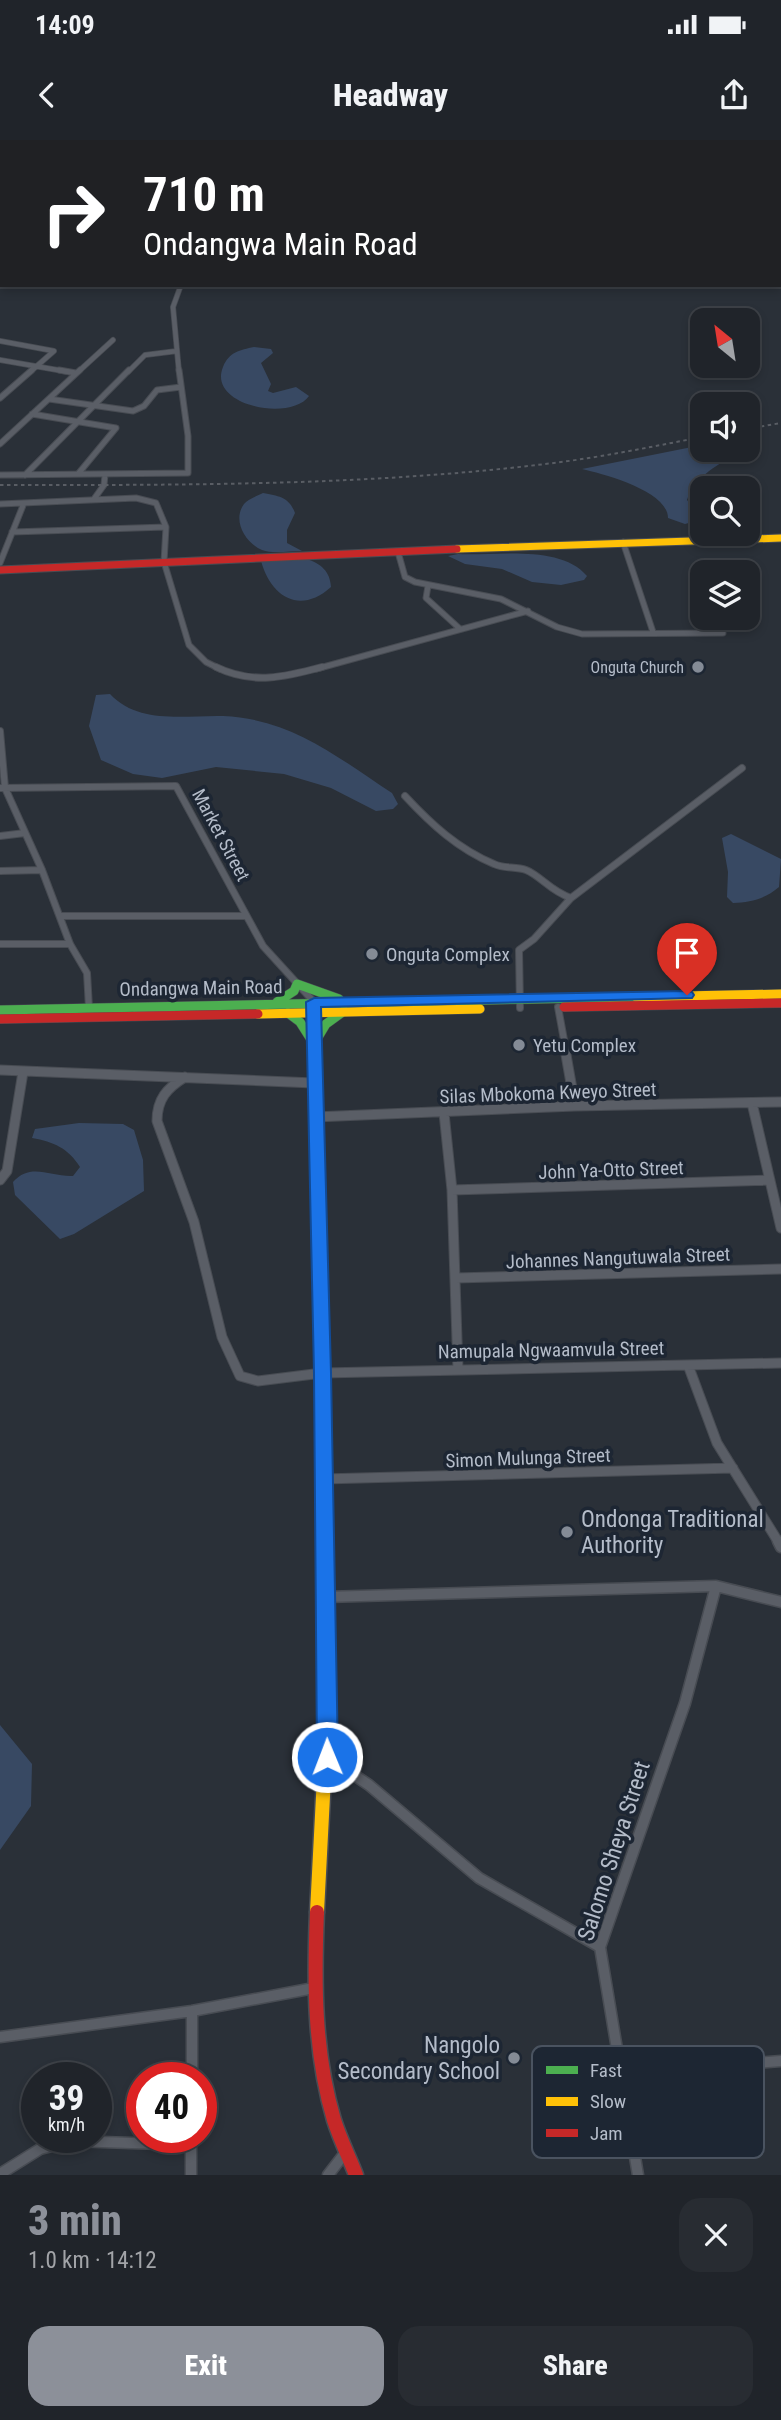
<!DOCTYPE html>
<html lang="en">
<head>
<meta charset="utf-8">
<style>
  :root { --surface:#20242a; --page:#282c32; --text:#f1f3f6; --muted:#a2a4a8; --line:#3d4147; --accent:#8c9099 }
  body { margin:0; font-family:"Roboto Condensed",sans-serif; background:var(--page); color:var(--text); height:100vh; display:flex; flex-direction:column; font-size:26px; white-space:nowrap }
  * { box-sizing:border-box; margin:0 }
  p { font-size:23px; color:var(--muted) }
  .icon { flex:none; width:38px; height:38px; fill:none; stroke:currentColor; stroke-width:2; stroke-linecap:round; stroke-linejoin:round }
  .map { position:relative; height:2035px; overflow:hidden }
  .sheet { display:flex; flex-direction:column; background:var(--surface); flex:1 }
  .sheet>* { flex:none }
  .banner { position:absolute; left:0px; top:0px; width:782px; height:147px; box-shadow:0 4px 10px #0003,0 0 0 2px var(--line); background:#202124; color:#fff; overflow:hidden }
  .needle { width:46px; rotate:330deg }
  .controls { position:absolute; left:690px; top:168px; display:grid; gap:14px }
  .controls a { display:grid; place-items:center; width:70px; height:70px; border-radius:14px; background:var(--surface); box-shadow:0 4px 10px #0003,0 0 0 2px var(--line); font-size:35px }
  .speed { position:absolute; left:21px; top:1922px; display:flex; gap:14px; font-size:35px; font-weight:700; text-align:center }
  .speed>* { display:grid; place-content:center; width:91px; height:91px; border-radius:50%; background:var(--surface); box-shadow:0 4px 10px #0003,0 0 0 2px var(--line); line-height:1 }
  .speed small { font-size:18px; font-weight:400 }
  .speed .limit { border:10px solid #d22; background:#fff; color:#111 }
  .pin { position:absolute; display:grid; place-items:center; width:60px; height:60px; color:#fff; margin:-72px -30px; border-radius:50% 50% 50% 0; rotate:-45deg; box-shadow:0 0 7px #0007 }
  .pin .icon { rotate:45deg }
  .me { position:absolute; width:77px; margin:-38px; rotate:359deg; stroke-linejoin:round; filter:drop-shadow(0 0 5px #0008) }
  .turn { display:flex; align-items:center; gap:24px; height:147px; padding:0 28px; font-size:32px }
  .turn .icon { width:91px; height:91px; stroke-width:2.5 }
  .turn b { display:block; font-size:49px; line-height:60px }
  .round { display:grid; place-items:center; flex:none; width:74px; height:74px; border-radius:21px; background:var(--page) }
  .overview { display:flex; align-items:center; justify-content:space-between; height:119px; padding:0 28px }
  h1 { font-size:42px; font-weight:800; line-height:52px; color:var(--accent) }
  .cta { display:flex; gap:14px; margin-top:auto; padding:14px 28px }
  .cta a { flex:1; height:80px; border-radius:21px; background:var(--accent); color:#fff; font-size:28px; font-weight:800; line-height:80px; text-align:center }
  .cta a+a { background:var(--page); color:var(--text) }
  .status { display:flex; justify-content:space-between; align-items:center; height:49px; padding:0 35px; background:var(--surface); direction:ltr }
  .status svg { height:19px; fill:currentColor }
  header { display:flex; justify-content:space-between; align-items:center; height:91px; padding:0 28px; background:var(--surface); font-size:32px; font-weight:800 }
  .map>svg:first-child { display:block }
  .water { fill:#384963 }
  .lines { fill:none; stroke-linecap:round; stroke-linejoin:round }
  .street-far4-casing { stroke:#484c53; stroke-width:6 }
  .street-far3-casing { stroke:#484c53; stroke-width:7 }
  .street-far2-casing { stroke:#484c53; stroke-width:8 }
  .street-far1-casing { stroke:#484c53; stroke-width:11 }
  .street-casing { stroke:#484c53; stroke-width:13 }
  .fast-far1-casing { stroke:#484c53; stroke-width:10 }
  .fast-casing { stroke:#484c53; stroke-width:14 }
  .slow-far3-casing { stroke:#484c53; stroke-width:9 }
  .slow-far2-casing { stroke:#484c53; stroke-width:10 }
  .slow-far1-casing { stroke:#484c53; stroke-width:14 }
  .slow-casing { stroke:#484c53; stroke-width:17 }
  .jam-far2-casing { stroke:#484c53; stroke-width:9 }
  .jam-far1-casing { stroke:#484c53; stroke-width:10 }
  .jam-casing { stroke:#484c53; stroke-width:17 }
  .street-far4 { stroke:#5a5e66; stroke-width:4.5 }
  .street-far3 { stroke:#5a5e66; stroke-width:5 }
  .street-far2 { stroke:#5a5e66; stroke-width:6 }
  .street-far1 { stroke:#5a5e66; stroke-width:9 }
  .street { stroke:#5a5e66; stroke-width:10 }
  .fast-far1 { stroke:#4caf50; stroke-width:9 }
  .fast { stroke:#4caf50; stroke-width:11 }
  .slow-far3 { stroke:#ffc107; stroke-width:7 }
  .slow-far2 { stroke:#ffc107; stroke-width:9 }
  .slow-far1 { stroke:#ffc107; stroke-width:11 }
  .slow { stroke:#ffc107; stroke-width:14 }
  .jam-far2 { stroke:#c62828; stroke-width:7 }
  .jam-far1 { stroke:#c62828; stroke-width:9 }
  .jam { stroke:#c62828; stroke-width:14 }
  .rail { stroke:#595d64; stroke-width:2; stroke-dasharray:3.5 3.5; stroke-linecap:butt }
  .route { fill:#1a73e8; stroke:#114b97; stroke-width:2 }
  .poi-dot { fill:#848b96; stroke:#1d2633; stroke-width:2.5 }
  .labels { text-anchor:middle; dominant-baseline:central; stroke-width:7; stroke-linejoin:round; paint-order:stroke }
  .far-poi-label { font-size:16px; fill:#b4bcc9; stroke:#1d2633; text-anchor:end }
  .street-label { font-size:19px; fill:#b4bcc9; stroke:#1d2633 }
  .poi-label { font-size:19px; fill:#b4bcc9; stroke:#1d2633; text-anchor:start }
  .near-poi-label { font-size:23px; fill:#b4bcc9; stroke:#1d2633; text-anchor:start }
  .near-street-label { font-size:23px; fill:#b4bcc9; stroke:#1d2633 }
  .key { fill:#1d2633; stroke:#4a5360; stroke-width:2 }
  .key-label { font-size:19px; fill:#b4bcc9 }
</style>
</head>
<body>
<div class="status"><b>14:09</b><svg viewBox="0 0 49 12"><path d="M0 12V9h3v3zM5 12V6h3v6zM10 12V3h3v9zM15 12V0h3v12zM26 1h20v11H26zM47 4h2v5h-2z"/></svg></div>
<header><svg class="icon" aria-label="back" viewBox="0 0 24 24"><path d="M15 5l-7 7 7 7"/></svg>Headway<svg class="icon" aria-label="share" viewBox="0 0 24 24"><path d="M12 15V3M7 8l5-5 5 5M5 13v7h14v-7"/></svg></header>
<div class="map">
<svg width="781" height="2035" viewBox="0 0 781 2035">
  <rect width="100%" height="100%" fill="#2a3038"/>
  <path class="water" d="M254,207l17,2 2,4 -12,10 10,21 -3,7 5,2 23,-6 13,9c-18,26 -102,10 -86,-29 6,-15 17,-17 31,-20z
    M697,306h5v4h27l6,5c-20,11 -41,23 -48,45l13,15 -4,6 -11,3 -17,-6c0,-27 -64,-44 -86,-49z
    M263,353c16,3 26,4 32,20l-8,17v13l15,8c-13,0 -29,3 -40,-1 -17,-7 -30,-30 -18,-46 4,-5 13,-8 19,-11z
    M458,414c37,2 103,-10 129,22l-3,4 -23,5 -29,-3 -30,-13 -37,-5 -17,-8z
    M307,419c14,5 23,12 24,28 -31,28 -60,10 -70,-26z
    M110,554c29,31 75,21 113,22 69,3 114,41 169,77l6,11 -5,5 -17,2 -45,-23 -47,-14 -68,-7 -54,11 -29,-4 -32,-14 -12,-34 7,-31z
    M731,694l50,25 -2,28c-14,12 -28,15 -46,16l-6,-6 1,-25 -6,-34z
    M79,983l44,1 11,6 9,30 1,31 -70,43 -14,5 -45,-44 -2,-13c18,-20 37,-5 60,-6l7,-9c-12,-19 -26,-25 -48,-29l3,-9z
    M0,1585l32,39 -1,42 -31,44z"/>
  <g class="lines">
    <g class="street-far4-casing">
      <path id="street-far4" d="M0,201l54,10 -24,21
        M0,220l69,12
        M78,232l35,-32
        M128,232l17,-17 32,-4
        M179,232l-6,-65 8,-22"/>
    </g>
    <g class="street-far3-casing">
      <path id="street-far3" d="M59,230l17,3
        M0,258l32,-28
        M49,259l84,12 11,-5 13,-16 24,-3
        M32,274l84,14 -38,46
        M0,304l80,-74
        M0,335l188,-2v-37l-9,-66
        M25,335l104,-105
        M94,359l10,-14 1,-10
        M0,364l136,-6 20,5 10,24 -2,35 25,83 17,17 14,7
        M12,392l154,-5
        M623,402l30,90
        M398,412l7,25 10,5 86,17 56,28 25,7 141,-1
        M0,423l24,-60
        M428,446l-2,12 33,30
        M316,529l212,-58"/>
    </g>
    <g class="street-far2-casing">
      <path id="street-far2" d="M216,527c37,18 69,10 106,0
        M0,591l5,57 37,82 28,74 17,29 2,35h6
        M0,648l176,-2 87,160 51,56
        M405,656c26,28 53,53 89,68 10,5 22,2 32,6 15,6 24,21 45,28
        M0,696l25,-3
        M0,731l42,-1
        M60,776h185
        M0,804h70
        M558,867l8,44
        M520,868l-1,-58 15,-11 37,-41 171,-130
        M136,870l36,2"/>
    </g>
    <g class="street-far1-casing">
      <path id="street-far1" d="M565,909l10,57
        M0,930l314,13
        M185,937c-18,11 -28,22 -28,44l37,101 28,115 18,39 18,5 64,-8 459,-10
        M752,963l29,125
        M444,973l8,77 6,180
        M315,977l260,-11 206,-4
        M0,1040l7,-9 16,-99
        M452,1050l318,-10
        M456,1138l325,-9
        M688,1225l29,78 62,100
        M323,1339l410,-11"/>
    </g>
    <g class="street-casing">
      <path id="street" d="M778,1401l3,6
        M325,1457l391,-11 65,16
        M327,1617l42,28 110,93 121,69
        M192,1871v66
        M0,1897l192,-26 122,-23
        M620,1934l161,-13
        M191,1997v38
        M0,2034l40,-25 32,-8 119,4
        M328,2035l17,-22
        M638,2035l-38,-228 85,-244 31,-117"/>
    </g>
    <g class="fast-far1-casing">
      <path id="fast-far1" d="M277,862l17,-11 3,-7 42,15
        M314,862l1,49
        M0,870l636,-13
        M288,873l12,9 14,22 12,-20 18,-13"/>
    </g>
    <g class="fast-casing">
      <path id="fast" d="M315,909l8,345"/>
    </g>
    <g class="slow-far3-casing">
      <path id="slow-far3" d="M457,409l324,-11"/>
    </g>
    <g class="slow-far2-casing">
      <path id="slow-far2" d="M636,857l145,-3
        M258,874l222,-5"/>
    </g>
    <g class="slow-far1-casing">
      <path id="slow-far1" d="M323,1254l2,149"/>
    </g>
    <g class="slow-casing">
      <path id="slow" d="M317,1772l10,-193 -2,-178"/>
    </g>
    <g class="jam-far2-casing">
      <path id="jam-far2" d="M0,430l457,-21"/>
    </g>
    <g class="jam-far1-casing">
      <path id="jam-far1" d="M564,867l217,-4
        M0,879l258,-5"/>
    </g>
    <g class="jam-casing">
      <path id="jam" d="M317,1772c-3,70 -3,141 17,208 6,19 15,37 22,55"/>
    </g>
    <use href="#street-far4" class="street-far4"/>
    <use href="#street-far3" class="street-far3"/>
    <use href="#street-far2" class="street-far2"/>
    <use href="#street-far1" class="street-far1"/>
    <use href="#street" class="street"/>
    <use href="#fast-far1" class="fast-far1"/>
    <use href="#fast" class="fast"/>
    <use href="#slow-far3" class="slow-far3"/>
    <use href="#slow-far2" class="slow-far2"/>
    <use href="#slow-far1" class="slow-far1"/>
    <use href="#slow" class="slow"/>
    <use href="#jam-far2" class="jam-far2"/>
    <use href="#jam-far1" class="jam-far1"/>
    <use href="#jam" class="jam"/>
    <path class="rail" d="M747,289l34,-6
      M0,345c182,0 365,1 545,-21 53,-6 105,-17 157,-27"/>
  </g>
  <path class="route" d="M687,851l5,1 2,3 -2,3 -371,9 10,366 7,384 -3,7 -8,3 -7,-3 -3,-7 -3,-384 -8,-371 8,-4z"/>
  <g class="poi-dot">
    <circle cx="698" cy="527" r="7"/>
    <circle cx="372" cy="814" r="7"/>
    <circle cx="519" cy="905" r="7"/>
    <circle cx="567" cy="1392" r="7"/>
    <circle cx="514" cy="1918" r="7"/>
  </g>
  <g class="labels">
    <g class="far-poi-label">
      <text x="684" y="527">Onguta Church</text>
    </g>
    <g class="street-label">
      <text transform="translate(221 695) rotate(62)">Market Street</text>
      <text transform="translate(201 848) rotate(-1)">Ondangwa Main Road</text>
      <text transform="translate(548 953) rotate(-2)">Silas Mbokoma Kweyo Street</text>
      <text transform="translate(611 1030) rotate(-2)">John Ya-Otto Street</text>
      <text transform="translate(618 1118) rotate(-2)">Johannes Nangutuwala Street</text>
      <text transform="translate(551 1210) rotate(-1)">Namupala Ngwaamvula Street</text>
      <text transform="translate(528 1318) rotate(-2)">Simon Mulunga Street</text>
    </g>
    <g class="poi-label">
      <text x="386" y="814">Onguta Complex</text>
      <text x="533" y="905">Yetu Complex</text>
    </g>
    <g class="near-poi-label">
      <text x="581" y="1379">Ondonga Traditional<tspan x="581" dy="26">Authority</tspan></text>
      <text x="500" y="1905" text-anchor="end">Nangolo<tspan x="500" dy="26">Secondary School</tspan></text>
    </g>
    <g class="near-street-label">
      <text transform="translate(614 1711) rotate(-72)">Salomo Sheya Street</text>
    </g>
  </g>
  <rect x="532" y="1906" width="232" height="112" rx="10" class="key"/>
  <rect x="546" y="1926" width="32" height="8" fill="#4caf50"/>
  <rect x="546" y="1957" width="32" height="9" fill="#ffc107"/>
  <rect x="546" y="1989" width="32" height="8" fill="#c62828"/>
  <g class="key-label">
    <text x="590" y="1937">Fast</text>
    <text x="590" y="1968">Slow</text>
    <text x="590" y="2000">Jam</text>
  </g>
</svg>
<div class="controls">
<a><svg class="needle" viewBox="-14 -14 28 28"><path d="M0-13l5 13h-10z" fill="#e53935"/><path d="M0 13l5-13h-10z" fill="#a2a4a8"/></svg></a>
<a><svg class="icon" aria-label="sound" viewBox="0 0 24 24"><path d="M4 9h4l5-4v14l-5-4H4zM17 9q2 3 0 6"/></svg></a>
<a><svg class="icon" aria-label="search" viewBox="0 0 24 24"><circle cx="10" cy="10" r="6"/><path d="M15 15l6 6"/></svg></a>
<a><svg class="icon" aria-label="layers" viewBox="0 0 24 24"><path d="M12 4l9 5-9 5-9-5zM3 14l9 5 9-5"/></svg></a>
</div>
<div class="speed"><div>39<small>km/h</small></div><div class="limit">40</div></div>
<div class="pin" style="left:687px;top:855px;background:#d93025"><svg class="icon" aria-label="arrive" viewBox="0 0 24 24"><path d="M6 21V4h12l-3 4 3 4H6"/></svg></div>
<svg class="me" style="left:327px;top:1617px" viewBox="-20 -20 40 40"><circle r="17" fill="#1a73e8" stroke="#fff" stroke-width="3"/><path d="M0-11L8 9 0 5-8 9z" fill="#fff"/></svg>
<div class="banner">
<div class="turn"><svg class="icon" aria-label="right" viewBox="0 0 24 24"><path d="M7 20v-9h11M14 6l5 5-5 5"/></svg><div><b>710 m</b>Ondangwa Main Road</div></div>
</div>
</div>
<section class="sheet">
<div class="overview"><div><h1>3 min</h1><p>1.0 km · 14:12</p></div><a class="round"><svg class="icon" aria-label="close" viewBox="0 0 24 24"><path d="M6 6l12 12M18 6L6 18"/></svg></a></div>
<div class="cta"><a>Exit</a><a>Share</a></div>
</section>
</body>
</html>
